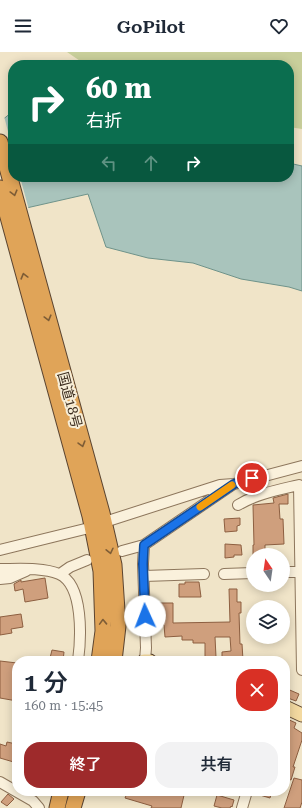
<!DOCTYPE html>
<html lang="ja">
<head>
<meta charset="utf-8">
<style>
  :root { --surface:#fff; --page:#f2f2f3; --text:#1f2937; --muted:#747a83; --accent:#9e2a2b }
  body { margin:0; font-family:"Roboto Serif","Noto Sans JP",serif; background:var(--page); color:var(--text); height:100vh; display:flex; flex-direction:column; font-size:15px; white-space:nowrap }
  * { box-sizing:border-box; margin:0 }
  p { font-size:13px; color:var(--muted) }
  .icon { flex:none; width:22px; height:22px; fill:none; stroke:currentColor; stroke-width:2; stroke-linecap:round; stroke-linejoin:round }
  .map { position:relative; flex:1; overflow:hidden }
  .drawer { position:absolute; left:12px; top:604px; width:278px; height:140px; display:flex; flex-direction:column; background:var(--surface); border-radius:16px; box-shadow:0 2px 10px #0003 }
  .drawer>* { flex:none }
  .guide { position:absolute; left:8px; top:8px; width:286px; height:122px; border-radius:16px; box-shadow:0 2px 10px #0003; background:#0b6e4f; color:#fff; overflow:hidden }
  .needle { width:26px; rotate:347deg }
  .controls { position:absolute; left:246px; top:496px; display:grid; gap:8px }
  .controls a { display:grid; place-items:center; width:44px; height:44px; border-radius:50%; background:var(--surface); box-shadow:0 2px 10px #0003; font-size:20px }
  .pin { position:absolute; display:grid; place-items:center; width:34px; height:34px; color:#fff; margin:-17px; border:2px solid #fff; border-radius:50%; box-shadow:0 1px 4px #0007 }
  .me { position:absolute; width:44px; margin:-22px; rotate:358deg; stroke-linejoin:round; filter:drop-shadow(0 0 3px #0008) }
  .turn { display:flex; align-items:center; gap:14px; height:84px; padding:0 12px; font-size:18px }
  .turn .icon { width:52px; height:52px; stroke-width:2.5 }
  .turn b { display:block; font-size:28px; line-height:34px }
  .lanes { display:flex; align-items:center; height:38px; padding:0 12px; background:#0003; justify-content:center; gap:20px; direction:ltr }
  .lanes .off { opacity:.35 }
  .round { display:grid; place-items:center; flex:none; width:42px; height:42px; border-radius:16px; background:var(--page) }
  .summary { display:flex; align-items:center; justify-content:space-between; height:68px; padding:0 12px }
  h1 { font-size:24px; font-weight:600; line-height:30px }
  .action { display:flex; gap:8px; margin-top:auto; padding:8px 12px }
  .action a { flex:1; height:46px; border-radius:16px; background:var(--accent); color:#fff; font-size:16px; font-weight:600; line-height:46px; text-align:center }
  .action a+a { background:var(--page); color:var(--text) }
  header { display:flex; justify-content:space-between; align-items:center; height:52px; padding:0 12px; background:var(--surface); font-size:18px; font-weight:600 }
  .map>svg:first-child { display:block }
  .green { fill:#c9cf9b }
  .water { fill:#a9c4bc; stroke:#6f938a }
  .pier { fill:#f0e4c8 }
  .building { fill:#cf9f7d; stroke:#8d5f41 }
  .lines { fill:none; stroke-linecap:round; stroke-linejoin:round }
  .minor-casing { stroke:#8d765c; stroke-width:12 }
  .major-casing { stroke:#5b4430; stroke-width:15 }
  .highway-casing { stroke:#5b4430; stroke-width:17 }
  .minor { stroke:#faf1dc; stroke-width:10 }
  .major { stroke:#f3d9a0; stroke-width:13 }
  .highway { stroke:#e0a458; stroke-width:15 }
  .oneway { stroke:#7e5d36 }
  .route-casing { stroke:#114b97; stroke-width:10 }
  .route { stroke:#1a73e8; stroke-width:7 }
  .slow { stroke:#f59e0b; stroke-width:7 }
  .labels { text-anchor:middle; dominant-baseline:central; stroke-width:4; stroke-linejoin:round; paint-order:stroke }
  .street-label { font-size:14px; fill:#3d2e20; stroke:#f7eed8 }
</style>
</head>
<body>
<header><svg class="icon" aria-label="menu" viewBox="0 0 24 24"><path d="M4 6h16M4 12h16M4 18h16"/></svg>GoPilot<svg class="icon" aria-label="heart" viewBox="0 0 24 24"><path d="M12 20l-8-8c-3-5 5-10 8-4 3-6 11-1 8 4z"/></svg></header>
<div class="map">
<svg width="302" height="756" viewBox="0 0 302 756">
  <rect width="100%" height="100%" fill="#f0e4c8"/>
  <path class="green" d="M67,0h235v77l-13,-2v-62h-203z"/>
  <path class="water" d="M13,59v66h276v-14l13,3v125l-13,-4 -48,-8 -48,-16 -45,-5 -42,-11 -18,-53 -88,20v-92z"/>
  <path class="pier" d="M4,64l9,35v26h7l9,33 -29,6v-96z"/>
  <path class="building" d="M288,442v10h-9l1,15h3l1,25 -19,1v10h-12v-10h1l-1,-40 21,-2 -1,-5z
    M240,466v7l-3,1v5l-12,1 -1,-13z
    M225,492l16,1 1,10h-8v2l-9,1z
    M45,526l3,20 -23,4 -2,-13 -8,2 -1,-7 7,-4v2z
    M185,530h14l2,15h-22v-13h6z
    M229,537h8v13h4v11h-2l1,31h2l1,16 -21,1v-9l9,-1 -1,-14h-15l1,20h-11v-14h-12v-3h-11v-4l-17,1 -1,-12 -6,-1v-10h-3v-11h18v20l57,-1z
    M21,562l2,13 -12,2 1,4 -12,2v-18z
    M52,598l12,2 -1,9 -13,-3z
    M0,609l17,2v38l-17,-3z
    M285,636l14,6 -3,7 -11,-4z
    M285,666l11,5 -2,5 8,5v7l-9,27h2l-4,13 -6,-2z
    M7,690l9,2 -1,4 2,1v14l-17,-5v-14l6,2z
    M294,726l8,2v22l-2,6h-16z
    M128,739h29l14,4 1,-4h13l-4,17h-30l1,-2 -27,-8z
    M253,739h19l-2,7 -17,-5z
    M8,742l6,5 -7,7 -6,-4z
    M217,743l17,5 -2,7 -1,-1 -1,2h-8l-8,-2z"/>
  <g class="lines">
    <g class="minor-casing">
      <path id="minor" d="M238,453c18,-11 40,-15 61,-20l3,185
        M111,468l109,-35 14,-1 68,-18
        M144,493l-1,19 3,84 -1,12
        M0,498l85,-21
        M122,499l22,-6 88,-60
        M0,517c17,0 43,-2 59,5 25,11 22,65 19,87
        M283,520h17
        M60,522l10,-7 17,-7
        M224,522l29,-1
        M144,524l60,-2
        M0,527l10,-1 16,-7
        M0,730l33,19 6,7
        M242,756l5,-17"/>
    </g>
    <g class="major-casing">
      <path id="major" d="M144,609h6
        M285,655l17,8"/>
    </g>
    <g class="highway-casing">
      <path id="highway" d="M0,90l102,371 12,52 4,61 -4,35
        M0,136l90,328 11,55 2,60 -4,30
        M57,756l4,-17
        M73,756l5,-17"/>
    </g>
    <use href="#minor" class="minor"/>
    <use href="#major" class="major"/>
    <use href="#highway" class="highway"/>
  </g>
  <defs><path id="oneway-chevron" d="M-2-3.5L2.5 0L-2 3.5" fill="none" stroke-width="1.6" stroke-linecap="round" stroke-linejoin="round"/></defs>
  <g class="oneway">
    <use href="#oneway-chevron" transform="translate(14 141) rotate(75)"/>
    <use href="#oneway-chevron" transform="translate(24 224) rotate(-105)"/>
    <use href="#oneway-chevron" transform="translate(48 266) rotate(75)"/>
    <use href="#oneway-chevron" transform="translate(82 392) rotate(74)"/>
    <use href="#oneway-chevron" transform="translate(110 499) rotate(77)"/>
    <use href="#oneway-chevron" transform="translate(103 570) rotate(-92)"/>
  </g>
  <g class="lines">
    <g class="route-casing">
      <path id="route" d="M145,564l-2,-52 1,-19 90,-61 18,-6"/>
    </g>
    <use href="#route" class="route"/>
    <path class="slow" d="M200,455l32,-22"/>
  </g>
  <g class="labels">
    <g class="street-label">
      <text transform="translate(70 348) rotate(75)">国道18号</text>
    </g>
  </g>
</svg>
<div class="controls">
<a><svg class="needle" viewBox="-14 -14 28 28"><path d="M0-13l5 13h-10z" fill="#e53935"/><path d="M0 13l5-13h-10z" fill="#747a83"/></svg></a>
<a><svg class="icon" aria-label="layers" viewBox="0 0 24 24"><path d="M12 4l9 5-9 5-9-5zM3 14l9 5 9-5"/></svg></a>
</div>
<div class="pin" style="left:252px;top:426px;background:#d93025"><svg class="icon" aria-label="arrive" viewBox="0 0 24 24"><path d="M6 21V4h12l-3 4 3 4H6"/></svg></div>
<svg class="me" style="left:145px;top:564px" viewBox="-20 -20 40 40"><circle r="19" fill="#fff"/><path d="M0-13L10 11 0 6-10 11z" fill="#1a73e8"/></svg>
<div class="guide">
<div class="turn"><svg class="icon" aria-label="right" viewBox="0 0 24 24"><path d="M7 20v-9h11M14 6l5 5-5 5"/></svg><div><b>60 m</b>右折</div></div>
<div class="lanes"><svg class="icon off" aria-label="left" viewBox="0 0 24 24"><path d="M17 20v-9H6M10 6l-5 5 5 5"/></svg><svg class="icon off" aria-label="ahead" viewBox="0 0 24 24"><path d="M12 20V5M6 11l6-6 6 6"/></svg><svg class="icon" aria-label="right" viewBox="0 0 24 24"><path d="M7 20v-9h11M14 6l5 5-5 5"/></svg></div>
</div>
<section class="drawer">
<div class="summary"><div><h1>1 分</h1><p>160 m · 15:45</p></div><a class="round" style="background:#d93025;color:#fff"><svg class="icon" aria-label="close" viewBox="0 0 24 24"><path d="M6 6l12 12M18 6L6 18"/></svg></a></div>
<div class="action"><a>終了</a><a>共有</a></div>
</section>
</div>
</body>
</html>
